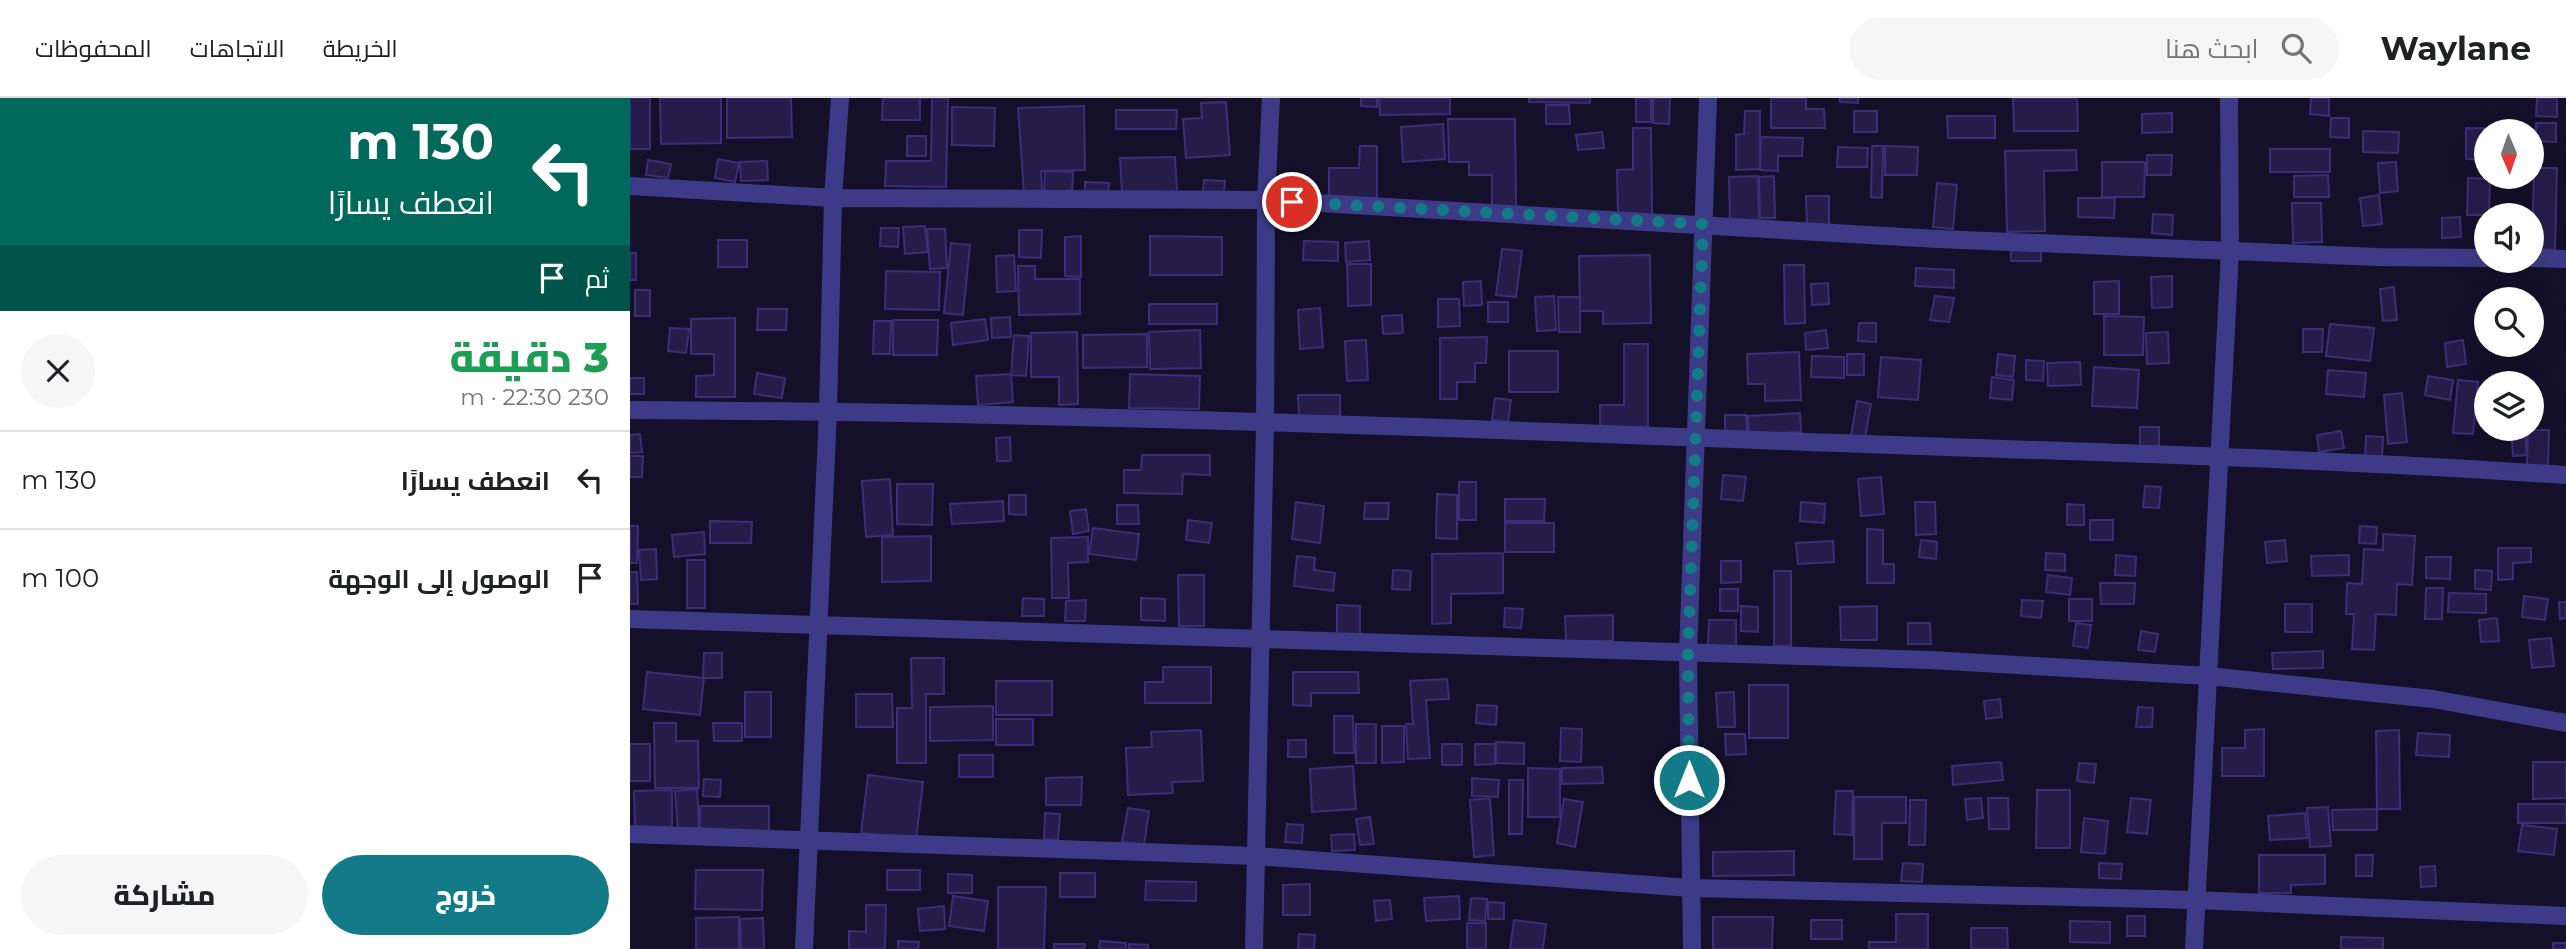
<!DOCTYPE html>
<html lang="ar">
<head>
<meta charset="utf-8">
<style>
  :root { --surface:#fff; --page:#f6f6f6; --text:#202124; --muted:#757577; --line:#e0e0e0; --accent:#137b87 }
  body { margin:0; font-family:Montserrat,Cairo,sans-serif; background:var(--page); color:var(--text); direction:rtl; height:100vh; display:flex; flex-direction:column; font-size:26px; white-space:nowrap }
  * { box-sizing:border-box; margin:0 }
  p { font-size:23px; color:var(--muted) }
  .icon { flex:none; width:38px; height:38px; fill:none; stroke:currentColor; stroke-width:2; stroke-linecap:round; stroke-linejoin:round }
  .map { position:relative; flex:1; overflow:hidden; direction:ltr }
  .panel { display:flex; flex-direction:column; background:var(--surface); width:630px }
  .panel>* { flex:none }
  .hud { background:#00695c; color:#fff; overflow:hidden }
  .needle { width:46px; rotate:178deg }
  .fabs { position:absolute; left:1844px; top:21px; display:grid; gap:14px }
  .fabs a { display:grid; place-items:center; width:70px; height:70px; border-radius:50%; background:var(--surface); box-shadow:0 7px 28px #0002; font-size:35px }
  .pin { position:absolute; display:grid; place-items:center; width:60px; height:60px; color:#fff; margin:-30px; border:4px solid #fff; border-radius:50%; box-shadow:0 2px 7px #0007 }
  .me { position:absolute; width:77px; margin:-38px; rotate:0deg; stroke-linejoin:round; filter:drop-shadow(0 0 5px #0008) }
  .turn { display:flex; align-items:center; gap:24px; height:147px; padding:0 21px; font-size:32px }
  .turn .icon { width:91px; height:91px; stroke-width:2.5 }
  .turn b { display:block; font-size:49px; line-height:60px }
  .then { display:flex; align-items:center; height:66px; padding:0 21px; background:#0003; gap:14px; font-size:26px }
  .round { display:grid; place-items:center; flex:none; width:74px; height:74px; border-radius:37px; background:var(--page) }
  .overview { display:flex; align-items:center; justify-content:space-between; height:119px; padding:0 21px }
  h1 { font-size:42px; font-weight:800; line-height:52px; color:#1e9e55 }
  .cta { display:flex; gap:14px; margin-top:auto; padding:14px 21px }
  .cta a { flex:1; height:80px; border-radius:42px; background:var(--accent); color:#fff; font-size:28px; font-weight:800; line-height:80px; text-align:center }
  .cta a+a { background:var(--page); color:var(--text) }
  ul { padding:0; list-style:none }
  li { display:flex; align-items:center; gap:21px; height:98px; padding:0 21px; border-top:2px solid var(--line) }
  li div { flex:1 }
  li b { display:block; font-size:26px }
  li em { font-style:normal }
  header { display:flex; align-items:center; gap:42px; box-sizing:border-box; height:98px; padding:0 35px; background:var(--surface); border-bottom:2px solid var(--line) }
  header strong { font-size:33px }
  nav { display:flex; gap:38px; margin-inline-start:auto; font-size:24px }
  .search { width:490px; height:63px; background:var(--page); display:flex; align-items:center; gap:18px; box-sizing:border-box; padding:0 24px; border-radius:38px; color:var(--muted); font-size:26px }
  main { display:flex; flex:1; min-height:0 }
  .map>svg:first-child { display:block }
  .building { fill:#251c4a; stroke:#3c2e76; stroke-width:2 }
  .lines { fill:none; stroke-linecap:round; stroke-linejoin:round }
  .minor { stroke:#3d3b88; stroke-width:18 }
  .route { stroke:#137b87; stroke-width:12; stroke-dasharray:0 21.6 }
</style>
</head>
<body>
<header>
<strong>Waylane</strong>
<div class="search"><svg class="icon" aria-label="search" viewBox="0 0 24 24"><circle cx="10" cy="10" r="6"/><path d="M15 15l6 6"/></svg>ابحث هنا</div>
<nav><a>الخريطة</a><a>الاتجاهات</a><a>المحفوظات</a></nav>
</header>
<main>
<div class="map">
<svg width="1936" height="851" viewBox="0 0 1936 851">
  <rect width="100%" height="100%" fill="#141029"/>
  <path class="building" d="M0,0h20v51h-20z
    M30,0h61v45l-60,1z
    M97,0h64l1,39 -65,1z
    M253,0h49h-12v22h-38z
    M302,0h16l-2,89 -61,-1 1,-25h45z
    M731,0h16v9l-16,-1z
    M749,0h71v16l-70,1z
    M899,0h61v5l-61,-1z
    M1006,0h15v24h-15z
    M1023,0h17l-1,26 -16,-1z
    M1141,0h35v11h18l1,19h-54z
    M1210,0h18v5l-18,-1z
    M1383,0h64l1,33h-64z
    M1681,0h18v18l-19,-2z
    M1907,0h20v19l-21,-1z
    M596,4l4,53 -44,3 -3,-39 19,-1 -1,-15z
    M916,7h23l1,19h-24z
    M454,8l1,64 -44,1 1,21 -18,1 -6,-85z
    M322,9l43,1 -1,38 -42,-1z
    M486,12h61l-1,19h-60z
    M1115,13h15v58l-24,1v-35l8,-1z
    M1224,13h23v21h-23z
    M1542,15v19l-30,1v-19z
    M1317,18h48v22h-47z
    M1701,20h18v20l-19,-1z
    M818,21h67l1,88h-24v-32h-23v-13h-20z
    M1906,25h20v19l-20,-1z
    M813,26l2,35 -42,3 -2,-35z
    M1003,30h18l1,89 -34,1 -1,-48 16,-1z
    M1836,30l50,1v2h-29v29l-21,-1z
    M1733,33l36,1 -1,21 -35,-1z
    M972,34l2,16 -26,2 -2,-15z
    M277,38h19v20h-19z
    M1131,39l42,1 -1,18h-24v15l-18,-1z
    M730,48h17v55l-48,1v-34h30z
    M1242,48h11l-1,52 -11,-1z
    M1255,48l33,1 -1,28h-32z
    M1208,49l30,1 -1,19h-30z
    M1640,51h60v23h-60z
    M1446,52l1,20 -33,1 1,60 -38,1 -2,-81z
    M1517,57h25l-1,20h-24z
    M545,59l2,35 -55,1 -2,-35z
    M88,61l21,4 -4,19 -20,-4z
    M18,62l23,4 -3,14 -22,-3z
    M137,63l1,19 -27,1 -1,-19z
    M1472,64h43l-1,35h-42z
    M1766,64l2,29 -18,2 -2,-30z
    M1904,70h23l-2,82 -23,-1z
    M415,73l28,1 -1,22h-28z
    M1698,77l1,22h-35v-21z
    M1128,78l1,48h-29l-1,-47z
    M1144,78l1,42h-15l-1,-41z
    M1838,80l22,1 -1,36h-22z
    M574,82l21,1 -2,18 -21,-2z
    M455,84l24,1 -1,11 -23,-1z
    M1307,85l20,2 -4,44 -20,-2z
    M1749,97l3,29 -19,2 -3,-28z
    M1176,98h23v29h-22z
    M1448,100h37l-1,20 -36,-1z
    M1662,105h29l1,39 -29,1z
    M1523,116l20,1 -1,20 -20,-2z
    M1830,119l1,20 -19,1v-20z
    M295,128l3,26 -23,2 -2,-27z
    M251,130h18l-1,19 -18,-1z
    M297,131h18l2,39 -17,1z
    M389,132h23l-1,28 -22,-1z
    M451,138v41l-16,-1v-39z
    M520,138l72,1v38h-72z
    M88,142h29v27h-29z
    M674,143l34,1v19l-35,-1z
    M739,143l1,19 -24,2 -1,-19z
    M321,145l19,2 -7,70 -19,-2z
    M872,151l20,2 -6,46 -20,-2z
    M1381,152l30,1v10h-30z
    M0,155h6v27h-6z
    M384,157l2,36 -19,1 -1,-36z
    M1020,157l1,68 -48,1v-13h-23l-1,-55z
    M717,166h24v41l-23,1z
    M1154,167h20l1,58 -20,1z
    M388,168h17v13h45v35l-61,1z
    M1286,170l38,2v18l-39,-2z
    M256,173l54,1 -1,38 -54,-1z
    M1542,178v31l-20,1 -1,-31z
    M851,183l1,24 -18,1 -1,-24z
    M1489,183v33h-25v-32z
    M1198,185l1,21 -17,1 -1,-21z
    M1764,189l3,33 -14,1 -3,-32z
    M5,192h15v26h-15z
    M924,198l2,34 -19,1 -2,-34z
    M1305,198l19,2 -5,24 -19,-2z
    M928,199h22v35h-21z
    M808,201h21l1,27 -22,1z
    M858,204h20v20h-20z
    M519,206h68v20h-68z
    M690,210l3,39 -23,2 -2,-39z
    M128,211h29l-1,21h-29z
    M772,217l1,18 -20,1 -1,-18z
    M1474,218l40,1 -1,38h-39z
    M380,219l1,20 -19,1 -1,-20z
    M105,220v79h-39v-21l18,-1v-21h-23v-35z
    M355,221l3,21 -35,5 -2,-22z
    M263,222h45l-1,35h-44z
    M244,223h17l-1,33h-17z
    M1229,225h17v19l-18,-1z
    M1700,226l44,4 -4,33 -44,-5z
    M40,230l19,1 -3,24 -18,-2z
    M1673,231h20l-1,23h-19z
    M570,232l1,38 -51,1 -1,-37z
    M1196,232l2,18 -22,2 -1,-17z
    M447,234l1,72 -19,1v-28h-28v-44z
    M1538,234l1,31 -22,1 -1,-31z
    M517,236v33l-64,1v-33z
    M384,237l15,1 -3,40 -15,-1z
    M857,239l-1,26h-11v19h-18v17h-17v-61z
    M736,242l2,40 -21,1 -2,-40z
    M1833,242l3,24 -19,3 -2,-24z
    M994,246h24v83h-48v-22h24z
    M879,253h49v41h-49z
    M1169,254l2,48 -36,1v-17h-17l-1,-30z
    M1217,256h17v21h-17z
    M1368,256l17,2 -2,21 -17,-2z
    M1182,258l32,1v21l-33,-1z
    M1251,259l40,3 -3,40 -40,-3z
    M1396,262l18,1 -1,20 -17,-1z
    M1450,264l1,23 -33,1 -1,-23z
    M1464,269l45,3 -2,38 -45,-2z
    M1698,272l38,3 -2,24 -38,-3z
    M127,275l28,5 -3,20 -28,-4z
    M381,276l2,28 -35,3 -2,-29z
    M500,276l70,2 -1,33 -70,-1z
    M1881,276v9h-19v-8z
    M1798,278l25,4 -3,20 -25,-5z
    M1362,279l22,3 -2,20 -22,-2z
    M0,280h14v16h-14z
    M1828,282l20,2 -5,52 -20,-1z
    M1772,295l5,49 -19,2 -4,-49z
    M668,297h42v21l-41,1z
    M865,300l16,2 -3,22 -16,-2z
    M1227,303l14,3 -6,34 -14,-3z
    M1170,315l1,19 -52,2 -1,-18z
    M1095,317h21l1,19h-22z
    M1510,329h19v22h-19z
    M1881,331h14l2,26 -14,1z
    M1898,332h21l-1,36h-21z
    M1711,333l3,17 -25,4 -2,-17z
    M10,336l2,18 -12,1v-18z
    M1736,338l17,1 -1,22 -17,-1z
    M380,339l1,24h-14l-1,-23z
    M512,357h68v20l-27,-1 -1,20 -58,-1v-23h17z
    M0,358h13l-1,21h-12z
    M1093,377l23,2 -3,24 -22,-2z
    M1251,379l3,37 -23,2 -3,-37z
    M260,381l3,56 -27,2 -4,-56z
    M829,384h17v38h-17z
    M267,386h36l-1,41 -35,-1z
    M1515,388l16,1 -2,21 -16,-1z
    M807,396l20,1v44l-21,-1z
    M379,397h17v20l-17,-1z
    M875,401h40l-1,22h-39z
    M373,403l1,20 -52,3 -2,-20z
    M666,404l28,4 -4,37 -28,-4z
    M1171,404l24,2 -1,19 -24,-2z
    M1285,404h20l1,32 -20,1z
    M735,405h24l-1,16h-24z
    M1437,406l17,1v20h-17z
    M487,407h21l1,19h-22z
    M456,411l3,22 -16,3 -3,-23z
    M558,422l24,3 -3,20 -23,-3z
    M1460,422h23v20h-23z
    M80,423l42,1 -1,21h-41z
    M875,425h49v29h-49z
    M0,428h8l-1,37h-7z
    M1730,428l17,1 -1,17 -17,-1z
    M463,430l46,6 -3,26 -47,-6z
    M1237,431l16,1v34h11v19h-27z
    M74,434l1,22 -31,3 -2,-22z
    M1753,436l32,2 -3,49 -15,-1 -1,31 -20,-1 -2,36 -22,-1 2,-35h-8l1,-31 15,1 2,-35 19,1z
    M301,438v45l-49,1v-45z
    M458,439v25l-20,1 1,35h-17l-1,-60z
    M1291,442l16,2 -1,17 -17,-2z
    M1655,442l2,21 -20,2 -2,-21z
    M1203,443l1,21 -36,2 -2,-21z
    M1868,450h33v14l-18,1v16l-15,1z
    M26,451l1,30 -16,1 -2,-30z
    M873,455v40l-52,1v29l-19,1v-70z
    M1416,455l19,1v17l-20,-1z
    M1486,457l20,2 -1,19 -20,-1z
    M1719,457v20l-37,1 -1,-20z
    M667,458l18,2 -1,12 21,3 -2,18 -39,-5z
    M1796,459h25l-1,22 -24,-1z
    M57,462h18v48h-18z
    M1091,463h20v21l-20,1z
    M763,472l18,1 -1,19 -18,-1z
    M1845,472l17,1 -1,19 -16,-1z
    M1144,473h17v75h-17z
    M0,474h7l1,32h-8z
    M548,477h26v51h-25z
    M1418,477l24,3 -2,17 -24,-3z
    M1470,485h35l-1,21h-33z
    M1796,490h17l-1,31h-17z
    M1090,491h18v22h-18z
    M1819,495l37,1v19l-38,-1z
    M1894,498l24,3 -3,21 -23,-3z
    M393,500l21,1v17h-22z
    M511,500l24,1v22l-24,-1z
    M1439,501h23v22h-23z
    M456,502l-1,21h-20l1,-20z
    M1392,502l21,1 -2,17 -20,-2z
    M1929,504h7v16l-6,1z
    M1655,506h27v28h-27z
    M707,507l23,1v31h-23z
    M1111,508l17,1v25l-17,-1z
    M1247,508v34h-36l-1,-33z
    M875,510l18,1 -2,19 -17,-1z
    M983,517v26h-47l-1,-25z
    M1867,520l2,23 -18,1 -2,-22z
    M1079,522h27v27h-28z
    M1278,525h22l1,21h-23z
    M1446,525l15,2 -3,23 -15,-2z
    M1511,533l17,3 -3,18 -17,-2z
    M1921,540l3,28 -22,2 -3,-28z
    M1693,553v17l-50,1 -1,-16z
    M74,555h18v25h-19z
    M281,560h33v36h-18v69h-29v-55h15z
    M533,569h48v36h-66v-21h18z
    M17,574l57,6 -4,37 -57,-6z
    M663,574h65l1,21h-48v13l-18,-1z
    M817,581l2,20 -23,1 4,58 -22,1 -2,-35h7l-3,-43z
    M366,583h56v34h-56z
    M1119,587h39v53h-39z
    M115,594h26v45h-26z
    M1104,594l1,35h-17l-2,-34z
    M226,596h36l1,33h-37z
    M1370,601l2,18 -16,2 -2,-18z
    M847,607l20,1 -1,19 -20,-2z
    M363,608v34l-63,1v-34z
    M1508,609l15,1 -1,19h-16z
    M704,618h19l1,37h-20z
    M366,621h37v26h-37z
    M24,625h22v18h22l1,47h-44z
    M83,625h29v18h-28z
    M726,626h20v39h-20z
    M752,628h22v36l-22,1z
    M931,630l21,1 -1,33 -21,-1z
    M1634,631v47h-42v-28h23v-18z
    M571,632l2,51 -31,1 1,11 -45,2 -2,-47 26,-1 -1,-15z
    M1769,632l1,79h-23l-1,-78z
    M1788,635l32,2 -1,22 -33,-2z
    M1095,636h20l1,20 -20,1z
    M658,642h18v17h-18z
    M866,644l28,1v21l-28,-1z
    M0,646h20v37h-20z
    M812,646h20v21h-20z
    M845,646h20v20l-20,1z
    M329,657h34v22h-34z
    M1371,664l2,18 -50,5 -1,-19z
    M1903,664h33v36l-33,1z
    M1449,665l17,1 -2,19 -17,-2z
    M723,668l3,43 -44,3 -2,-43z
    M972,669l1,16 -41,1v-16z
    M898,670l32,1v48h-32z
    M238,677l55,7 -7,58 -55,-7z
    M452,679l-1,28h-35v-27z
    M842,680l27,2 -1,17 -26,-1z
    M74,681l17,1 -1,17 -17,-1z
    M879,682h14l-1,54h-13z
    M67,691l2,39 -21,1 -3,-38z
    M42,692v37l-37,1 -1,-37z
    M1407,692h33v58h-34z
    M1206,693h17l-1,44 -18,-1z
    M1224,699h52v26h-24v36h-28z
    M860,700l4,57 -20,2 -4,-57z
    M1351,700l2,20 -16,2 -2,-21z
    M1358,700h20l1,31h-20z
    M1501,700l20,2 -4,34 -20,-2z
    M934,701l19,3 -8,45 -18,-4z
    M1280,702h16l-1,45h-16z
    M1888,706h48v19h-48z
    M70,708h69v25h-69z
    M1698,709l3,39 -21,1 -3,-39z
    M498,710l21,3 -5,34 -22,-3z
    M1747,711v21h-44l-1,-20z
    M415,715l15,1 -2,26 -14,-1z
    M1675,715l2,25 -37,2 -2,-24z
    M740,719l4,27 -14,1 -4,-26z
    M1454,720l24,3 -3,33 -24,-2z
    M657,726l16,1 -1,18 -17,-1z
    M1892,727l35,4 -3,26 -36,-4z
    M724,736l1,16 -23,1 -1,-16z
    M1164,753v24l-81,1v-24z
    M1629,757h66v29l-34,1v8h-32z
    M1726,757h17l-1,21h-16z
    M1273,765l20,1 -1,18 -21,-1z
    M1469,765l23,1 -1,15 -22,-1z
    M1805,768l1,20 -15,1 -1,-20z
    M66,772h67l-1,40 -67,-1z
    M257,772h33v20h-33z
    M430,775h35v24h-35z
    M318,776l24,1v18h-24z
    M516,783l50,1v19l-51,-1z
    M680,786v31h-27v-30z
    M368,789h48l-2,62h-46z
    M323,798l35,5 -4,30 -35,-5z
    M829,798l1,23 -34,2 -2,-23z
    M841,800l16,1 -2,22 -16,-1z
    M760,802l2,19 -16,2 -2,-20z
    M858,804l16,1v16h-16z
    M236,807h20l-1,44h-36v-18l17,1z
    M314,808l1,23 -25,2 -2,-22z
    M1266,816h32v35h-59v-7h27z
    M1497,818h18v20h-18z
    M109,819v32h-43v-31z
    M1083,819h60l-1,32h-59z
    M133,820l1,31h-23l-1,-30z
    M884,822l32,4 -3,25h-33z
    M1181,822h31v19h-31z
    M1440,823l40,1v21l-40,-1z
    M837,825h19v26h-19z
    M1341,830h36l1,21h-37z
    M669,836l16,1 -1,14h-16z
    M1711,839l42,1v11h-42z
    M268,843l21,1 -1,7h-20z
    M470,843l26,2v6h-27z
    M1923,845h13v6h-13z
    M424,846h31l-1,5h-30z
    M499,846l19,1v4h-19z"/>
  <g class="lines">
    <path class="minor" d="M0,88l203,12 433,2 672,39 440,18 109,1
      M1902,160l34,1
      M0,312c392,2 785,16 1177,32 253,9 506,16 759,33
      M0,521l1300,41 278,16 225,23 133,24
      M0,736l626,22 435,32 504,12 371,16
      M174,851l24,-538 5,-213 7,-100
      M624,851l11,-525 1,-224 5,-102
      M1062,851l-4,-295 20,-556
      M1564,851l36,-698 -1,-153"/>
  </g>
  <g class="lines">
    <path class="route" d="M662,104l411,22 -15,430 1,126"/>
  </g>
</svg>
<div class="fabs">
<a><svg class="needle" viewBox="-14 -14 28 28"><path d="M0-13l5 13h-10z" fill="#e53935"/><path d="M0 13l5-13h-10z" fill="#757577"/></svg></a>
<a><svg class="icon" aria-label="sound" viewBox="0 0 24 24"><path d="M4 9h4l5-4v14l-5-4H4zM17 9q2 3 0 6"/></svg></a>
<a><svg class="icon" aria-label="search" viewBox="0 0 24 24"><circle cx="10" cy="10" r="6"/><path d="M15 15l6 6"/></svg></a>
<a><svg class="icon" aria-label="layers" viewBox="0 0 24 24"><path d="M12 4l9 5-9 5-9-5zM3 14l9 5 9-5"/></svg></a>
</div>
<div class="pin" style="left:662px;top:104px;background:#d93025"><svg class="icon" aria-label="arrive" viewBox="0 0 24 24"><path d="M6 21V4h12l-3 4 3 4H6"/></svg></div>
<svg class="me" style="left:1059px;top:682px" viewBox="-20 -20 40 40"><circle r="17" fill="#137b87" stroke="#fff" stroke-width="3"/><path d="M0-11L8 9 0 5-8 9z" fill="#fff"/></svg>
</div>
<section class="panel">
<div class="hud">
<div class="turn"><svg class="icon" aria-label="left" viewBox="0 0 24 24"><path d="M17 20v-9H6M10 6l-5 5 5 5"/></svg><div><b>130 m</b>انعطف يسارًا</div></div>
<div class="then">ثم<svg class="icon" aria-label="arrive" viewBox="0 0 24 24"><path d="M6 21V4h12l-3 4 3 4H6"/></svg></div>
</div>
<div class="overview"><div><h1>3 دقيقة</h1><p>230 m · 22:30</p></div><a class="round"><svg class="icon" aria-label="close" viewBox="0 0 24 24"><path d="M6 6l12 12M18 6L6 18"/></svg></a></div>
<ul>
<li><svg class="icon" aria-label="left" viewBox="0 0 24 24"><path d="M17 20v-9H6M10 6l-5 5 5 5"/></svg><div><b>انعطف يسارًا</b></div><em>130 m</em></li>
<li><svg class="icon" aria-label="arrive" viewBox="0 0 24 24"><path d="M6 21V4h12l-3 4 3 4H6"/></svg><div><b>الوصول إلى الوجهة</b></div><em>100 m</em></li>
</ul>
<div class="cta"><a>خروج</a><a>مشاركة</a></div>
</section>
</main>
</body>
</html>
